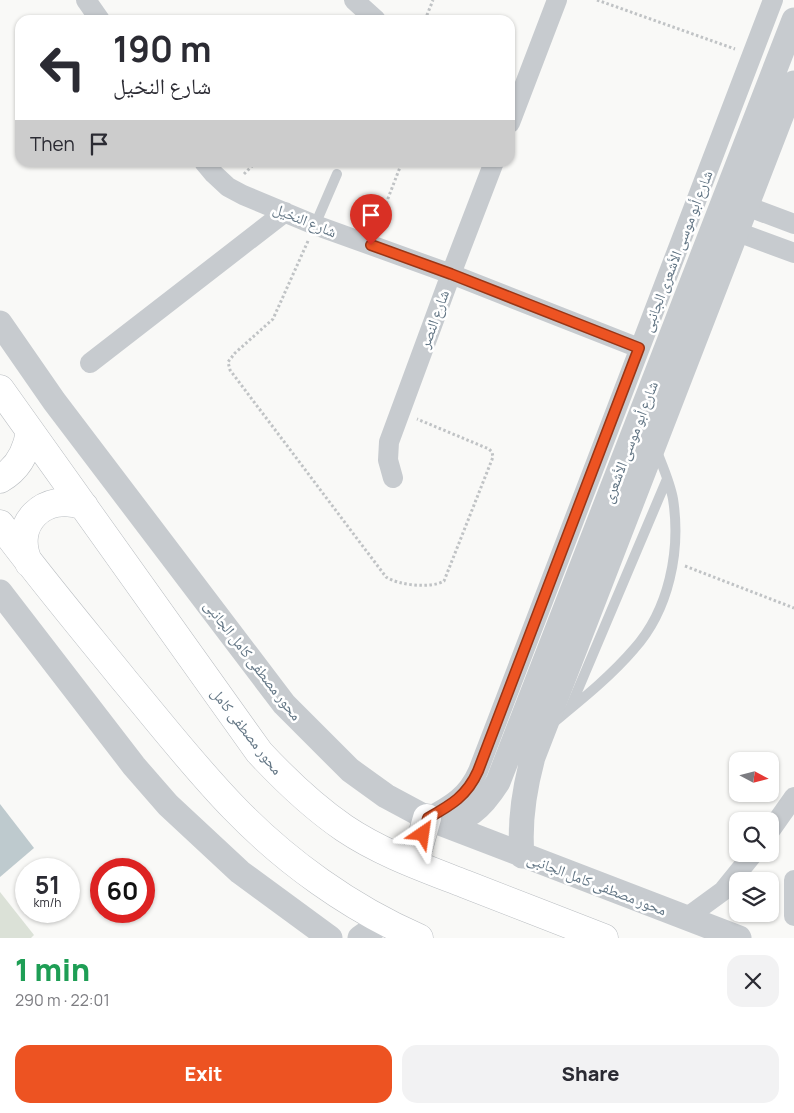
<!DOCTYPE html>
<html lang="en">
<head>
<meta charset="utf-8">
<style>
  :root { --surface:#fff; --page:#f2f2f3; --text:#2b2b33; --muted:#7c7c81; --accent:#ed5322 }
  body { margin:0; font-family:Manrope,"Noto Naskh Arabic",sans-serif; background:var(--page); color:var(--text); height:100vh; display:flex; flex-direction:column; font-size:19px; white-space:nowrap }
  * { box-sizing:border-box; margin:0 }
  p { font-size:16px; color:var(--muted) }
  .icon { flex:none; width:28px; height:28px; fill:none; stroke:currentColor; stroke-width:2; stroke-linecap:round; stroke-linejoin:round }
  .map { position:relative; height:938px; overflow:hidden }
  .details { display:flex; flex-direction:column; background:var(--surface); flex:1 }
  .details>* { flex:none }
  .banner { position:absolute; left:15px; top:15px; width:500px; height:152px; border-radius:15px; box-shadow:0 1px 4px #0004; background:#fff; color:var(--text); overflow:hidden }
  .needle { width:32px; rotate:97deg }
  .controls { position:absolute; left:729px; top:752px; display:grid; gap:10px }
  .controls a { display:grid; place-items:center; width:50px; height:50px; border-radius:10px; background:var(--surface); box-shadow:0 1px 4px #0004; font-size:25px }
  .speed { position:absolute; left:15px; top:858px; display:flex; gap:10px; font-size:25px; font-weight:700; text-align:center }
  .speed>* { display:grid; place-content:center; width:65px; height:65px; border-radius:50%; background:var(--surface); box-shadow:0 1px 4px #0004; line-height:1 }
  .speed small { font-size:12px; font-weight:400 }
  .speed .limit { border:8px solid #d22; background:#fff; color:#111 }
  .pin { position:absolute; display:grid; place-items:center; width:42px; height:42px; color:#fff; margin:-51px -21px; border-radius:50% 50% 50% 0; rotate:-45deg; box-shadow:0 0 5px #0007 }
  .pin .icon { rotate:45deg }
  .me { position:absolute; width:55px; margin:-28px; rotate:32deg; stroke-linejoin:round; filter:drop-shadow(0 0 4px #0008) }
  .turn { display:flex; align-items:center; gap:18px; height:105px; padding:0 15px; font-size:22px }
  .turn .icon { width:65px; height:65px; stroke-width:2.5 }
  .turn b { display:block; font-size:35px; line-height:42px }
  .then { display:flex; align-items:center; height:48px; padding:0 15px; background:#0003; gap:10px; font-size:19px }
  .round { display:grid; place-items:center; flex:none; width:52px; height:52px; border-radius:15px; background:var(--page) }
  .overview { display:flex; align-items:center; justify-content:space-between; height:85px; padding:0 15px }
  h1 { font-size:30px; font-weight:800; line-height:38px; color:#1e9e55 }
  .primary-button { display:flex; gap:10px; margin-top:auto; padding:10px 15px }
  .primary-button a { flex:1; height:58px; border-radius:15px; background:var(--accent); color:#fff; font-size:20px; font-weight:800; line-height:58px; text-align:center }
  .primary-button a+a { background:var(--page); color:var(--text) }
  .map>svg:first-child { display:block }
  .green { fill:#dbe1d7 }
  .water { fill:#becace }
  .lines { fill:none; stroke-linecap:round; stroke-linejoin:round }
  .primary-casing { stroke:#babec2; stroke-width:29 }
  .path { stroke:#c0c3c5; stroke-width:3; stroke-dasharray:2.5 2.5; stroke-linecap:butt }
  .service { stroke:#c7cbcf; stroke-width:10 }
  .minor { stroke:#c7cbcf; stroke-width:20 }
  .tertiary { stroke:#c7cbcf; stroke-width:25 }
  .primary { stroke:#fff; stroke-width:28 }
  .route-casing { stroke:#9a3616; stroke-width:12 }
  .route { stroke:#ed5322; stroke-width:9 }
  .labels { text-anchor:middle; dominant-baseline:central; stroke-width:5; stroke-linejoin:round; paint-order:stroke }
  .street-label { font-size:15px; fill:#627584; stroke:#fff }
</style>
</head>
<body>
<div class="map">
<svg width="794" height="938" viewBox="0 0 794 938">
  <rect width="100%" height="100%" fill="#f9f9f7"/>
  <path class="green" d="M0,892l34,43 -3,3h-31z"/>
  <path class="water" d="M0,804l34,44 -34,29z"/>
  <g class="lines">
    <g class="primary-casing">
      <path id="primary" d="M0,389l259,363c26,28 53,54 85,76 37,25 80,40 121,56 46,18 93,36 139,54
        M0,479c18,-10 27,-28 30,-48
        M0,524c40,54 83,105 125,157 36,43 70,87 109,127 51,53 116,100 185,130
        M29,563c-19,-39 16,-72 55,-57
        M414,864l13,-46"/>
    </g>
    <path class="path" d="M597,0l138,49
      M425,20l8,-20
      M244,174l12,-12
      M377,227l25,-65
      M308,241l-35,78 -38,34 -7,9 2,8 156,207c12,8 45,12 58,4l49,-124 -1,-5 -3,-3 -72,-30
      M685,566l109,42"/>
    <path class="service" d="M315,225l22,-51
      M571,706l96,-227
      M553,723c28,-23 57,-46 81,-74 35,-39 47,-98 39,-150 -3,-17 -11,-34 -17,-50"/>
    <path class="minor" d="M86,0l14,20
      M354,0l22,20
      M510,123l47,-123
      M204,162l10,12 14,13 15,8 72,30 136,49 188,74
      M733,201l61,23
      M724,227l70,26
      M90,363l195,-151
      M393,478l-5,-18 1,-18 62,-168 43,-112
      M427,818c24,-13 40,-22 51,-47l295,-771
      M770,831l24,-34
      M794,880v36
      M686,918l37,-27 30,-37"/>
    <path class="tertiary" d="M0,323l54,78 230,303 66,66 36,26 41,22 312,120
      M0,592l134,174 34,39 72,67 90,66
      M435,820c29,8 49,-16 63,-38l296,-762
      M522,856c-3,-35 2,-66 11,-99l261,-674
      M360,938l24,-17"/>
    <use href="#primary" class="primary"/>
  </g>
  <g class="lines">
    <g class="route-casing">
      <path id="route" d="M371,245l80,29 188,74 -161,423c-11,25 -27,34 -50,47l-5,16"/>
    </g>
    <use href="#route" class="route"/>
  </g>
  <g class="labels">
    <g class="street-label">
      <text transform="translate(305 220) rotate(22)">شارع النخيل</text>
      <text transform="translate(677 251) rotate(-69)">شارع أبو موسى الأشعرى الجانبى</text>
      <text transform="translate(434 319) rotate(-70)">شارع النصر</text>
      <text transform="translate(630 442) rotate(-69)">شارع أبو موسى الأشعرى</text>
      <text transform="translate(253 660) rotate(52)">محور مصطفى كامل الجانبى</text>
      <text transform="translate(247 731) rotate(52)">محور مصطفى كامل</text>
      <text transform="translate(597 884) rotate(21)">محور مصطفى كامل الجانبى</text>
    </g>
  </g>
</svg>
<div class="controls">
<a><svg class="needle" viewBox="-14 -14 28 28"><path d="M0-13l5 13h-10z" fill="#e53935"/><path d="M0 13l5-13h-10z" fill="#7c7c81"/></svg></a>
<a><svg class="icon" aria-label="search" viewBox="0 0 24 24"><circle cx="10" cy="10" r="6"/><path d="M15 15l6 6"/></svg></a>
<a><svg class="icon" aria-label="layers" viewBox="0 0 24 24"><path d="M12 4l9 5-9 5-9-5zM3 14l9 5 9-5"/></svg></a>
</div>
<div class="speed"><div>51<small>km/h</small></div><div class="limit">60</div></div>
<div class="pin" style="left:371px;top:245px;background:#d93025"><svg class="icon" aria-label="arrive" viewBox="0 0 24 24"><path d="M6 21V4h12l-3 4 3 4H6"/></svg></div>
<svg class="me" style="left:423px;top:834px" viewBox="-20 -20 40 40"><path d="M0-17L14 15 0 8-14 15z" fill="#ed5322" stroke="#fff" stroke-width="4"/></svg>
<div class="banner">
<div class="turn"><svg class="icon" aria-label="left" viewBox="0 0 24 24"><path d="M17 20v-9H6M10 6l-5 5 5 5"/></svg><div><b>190 m</b>شارع النخيل</div></div>
<div class="then">Then<svg class="icon" aria-label="arrive" viewBox="0 0 24 24"><path d="M6 21V4h12l-3 4 3 4H6"/></svg></div>
</div>
</div>
<section class="details">
<div class="overview"><div><h1>1 min</h1><p>290 m · 22:01</p></div><a class="round"><svg class="icon" aria-label="close" viewBox="0 0 24 24"><path d="M6 6l12 12M18 6L6 18"/></svg></a></div>
<div class="primary-button"><a>Exit</a><a>Share</a></div>
</section>
</body>
</html>
